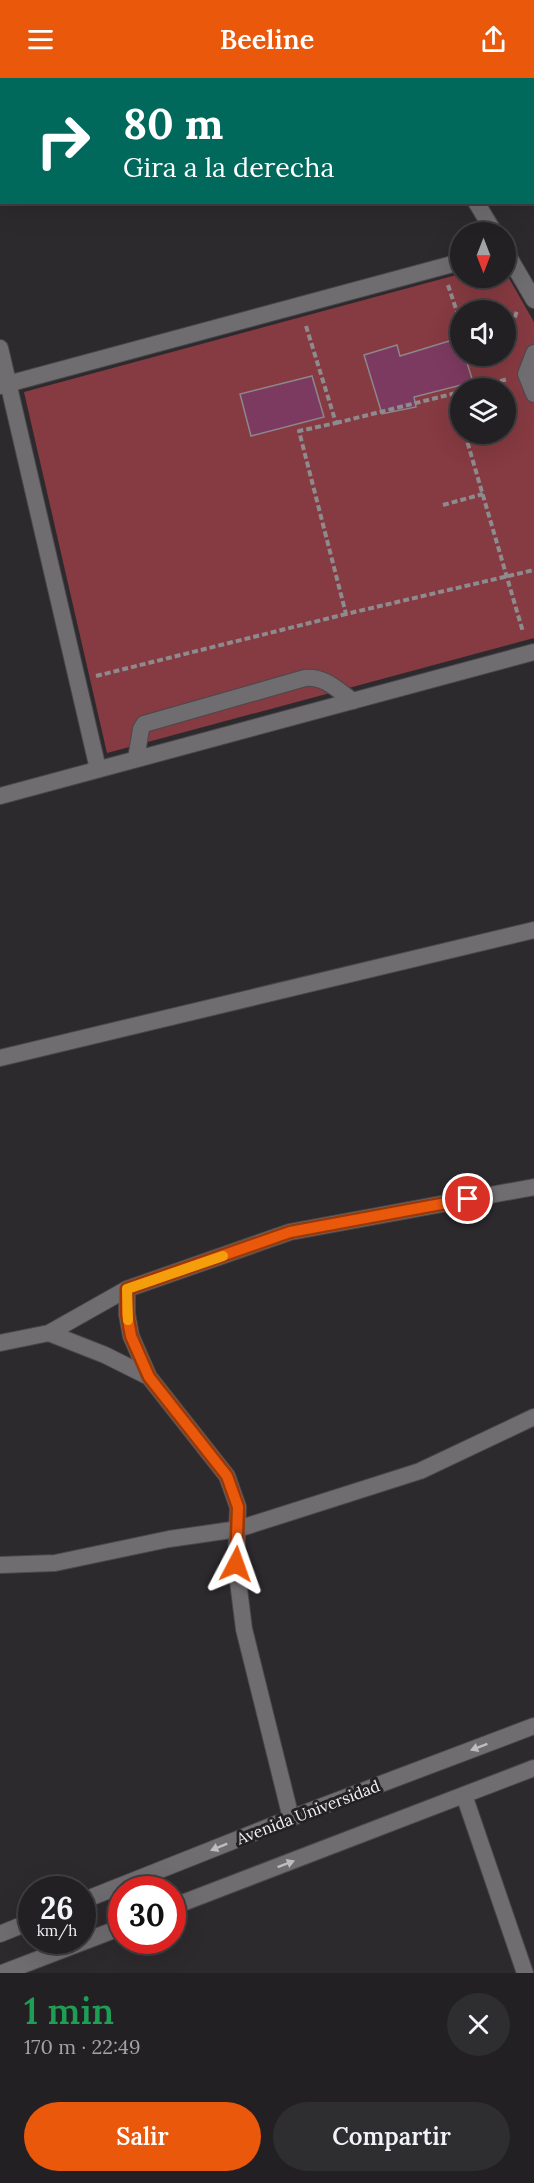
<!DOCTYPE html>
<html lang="es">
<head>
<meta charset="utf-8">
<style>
  :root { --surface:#222022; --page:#2e2d2f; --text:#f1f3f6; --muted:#a2a3a5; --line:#3f3e40; --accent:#ea580c }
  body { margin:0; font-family:Lora,serif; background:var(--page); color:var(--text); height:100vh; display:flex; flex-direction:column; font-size:22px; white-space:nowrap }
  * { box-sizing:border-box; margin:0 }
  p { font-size:20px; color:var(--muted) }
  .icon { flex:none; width:33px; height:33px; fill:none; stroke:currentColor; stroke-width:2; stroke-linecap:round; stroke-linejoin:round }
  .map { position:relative; height:1895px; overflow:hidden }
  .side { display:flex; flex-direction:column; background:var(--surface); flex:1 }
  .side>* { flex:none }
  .top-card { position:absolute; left:0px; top:0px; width:534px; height:126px; box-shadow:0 6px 24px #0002,0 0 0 2px var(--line); background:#00695c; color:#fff; overflow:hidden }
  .needle { width:39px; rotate:180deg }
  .controls { position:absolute; left:450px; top:144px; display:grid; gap:12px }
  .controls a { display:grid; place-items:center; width:66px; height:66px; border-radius:50%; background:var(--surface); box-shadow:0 6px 24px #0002,0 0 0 2px var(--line); font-size:30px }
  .speed { position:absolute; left:18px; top:1798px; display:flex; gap:12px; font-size:30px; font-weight:700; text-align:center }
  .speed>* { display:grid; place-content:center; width:78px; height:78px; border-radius:50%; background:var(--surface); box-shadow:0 6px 24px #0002,0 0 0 2px var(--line); line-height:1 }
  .speed small { font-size:15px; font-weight:400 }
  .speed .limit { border:9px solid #d22; background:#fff; color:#111 }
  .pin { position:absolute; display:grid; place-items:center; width:51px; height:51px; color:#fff; margin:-26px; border:3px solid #fff; border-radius:50%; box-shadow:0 2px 6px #0007 }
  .me { position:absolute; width:66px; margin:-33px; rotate:4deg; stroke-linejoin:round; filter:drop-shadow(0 0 4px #0008) }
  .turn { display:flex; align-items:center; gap:21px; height:126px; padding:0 24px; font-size:27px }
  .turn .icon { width:78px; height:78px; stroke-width:2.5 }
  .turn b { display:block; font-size:42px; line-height:51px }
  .round { display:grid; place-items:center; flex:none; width:63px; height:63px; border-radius:32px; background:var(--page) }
  .summary { display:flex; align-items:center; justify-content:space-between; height:102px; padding:0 24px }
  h1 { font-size:36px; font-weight:600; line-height:45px; color:#1e9e55 }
  .button { display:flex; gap:12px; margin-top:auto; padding:12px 24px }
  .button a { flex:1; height:69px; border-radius:36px; background:var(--accent); color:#fff; font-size:24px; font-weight:600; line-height:69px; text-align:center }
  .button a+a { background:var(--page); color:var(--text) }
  header { display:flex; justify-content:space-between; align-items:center; height:78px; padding:0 24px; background:var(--accent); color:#fff; font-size:27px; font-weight:600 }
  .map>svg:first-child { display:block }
  .forest { fill:#863a41; fill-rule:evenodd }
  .building { fill:#7d3a60; stroke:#8c878a; stroke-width:1.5 }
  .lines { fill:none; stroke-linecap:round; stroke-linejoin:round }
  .minor-casing { stroke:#4a484b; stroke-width:18 }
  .tertiary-casing { stroke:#4a484b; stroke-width:18 }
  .path { stroke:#8d8b8e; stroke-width:4; stroke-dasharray:6 3; stroke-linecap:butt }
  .minor { stroke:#706d71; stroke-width:16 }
  .tertiary { stroke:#706d71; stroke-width:16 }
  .oneway { fill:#bdbcbe }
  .route-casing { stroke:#983908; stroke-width:15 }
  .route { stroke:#ea580c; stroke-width:10 }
  .slow { stroke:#f59e0b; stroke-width:10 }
  .labels { text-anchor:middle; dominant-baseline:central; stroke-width:6; stroke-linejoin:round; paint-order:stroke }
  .street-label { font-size:16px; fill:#f1f0f2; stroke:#232124 }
</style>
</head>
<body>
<header><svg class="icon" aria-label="menu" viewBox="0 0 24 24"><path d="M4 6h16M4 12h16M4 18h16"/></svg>Beeline<svg class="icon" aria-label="share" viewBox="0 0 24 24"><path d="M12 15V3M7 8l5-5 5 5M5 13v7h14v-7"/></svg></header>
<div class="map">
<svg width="534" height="1895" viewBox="0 0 534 1895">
  <rect width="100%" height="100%" fill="#2d2a2e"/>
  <path class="forest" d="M506,195l28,49v316l-427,115 -83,-361 436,-118v4h46zM460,232h46v46h-46zM460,310h46v46h-46z"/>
  <path class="building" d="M459,260l1,18h5l8,26 -59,15 2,10 -34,7 -18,-59 33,-10 3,11z
    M312,298l12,41 -73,19 -11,-42z"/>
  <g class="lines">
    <g class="minor-casing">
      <path id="minor" d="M79,0l1,2
        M401,0l1,2
        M197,2l6,-2
        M0,53l2,-1
        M476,124l18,30
        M506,174l28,48
        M0,270l98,421
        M534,275l-8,21 8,20
        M0,308l460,-124
        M136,681l5,-30 3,-5 161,-46c18,-3 34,13 48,23
        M0,718l534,-144
        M0,980l534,-128
        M127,1211v25l4,22 18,41
        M49,1255l56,22 44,22 78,99 11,31 -2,58 8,64 47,189
        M0,1265l49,-10 78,-44 163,-57 244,-45
        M0,1487l55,-2 114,-24 69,-10 182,-58 114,-54
        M464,1717l61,178"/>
    </g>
    <g class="tertiary-casing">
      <path id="tertiary" d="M82,1823l209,-83 243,-92
        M172,1829l362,-139
        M0,1856l32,-13
        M2,1895l120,-46"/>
    </g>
    <path class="path" d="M448,207l12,36
      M306,248l30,97 -37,8 47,183 188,-44
      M506,265l11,-32
      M466,282l15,-4
      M474,310l34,-9
      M454,316l6,24
      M336,345l124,-31
      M465,356l58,198
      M443,427l40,-11
      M96,598l250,-62"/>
    <use href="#minor" class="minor"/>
    <use href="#tertiary" class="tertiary"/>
  </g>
  <defs><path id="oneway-solid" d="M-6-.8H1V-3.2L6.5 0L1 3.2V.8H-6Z" transform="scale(1.5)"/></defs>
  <g class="oneway">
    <use href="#oneway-solid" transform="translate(479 1669) rotate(159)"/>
    <use href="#oneway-solid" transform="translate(219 1769) rotate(158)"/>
    <use href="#oneway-solid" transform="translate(286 1786) rotate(-21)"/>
  </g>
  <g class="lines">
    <g class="route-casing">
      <path id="route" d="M236,1486l2,-57 -11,-31 -78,-99 -18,-41 -4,-22v-25l163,-57 178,-33"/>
    </g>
    <use href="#route" class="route"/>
    <path class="slow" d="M128,1242l-1,-31 96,-33"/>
  </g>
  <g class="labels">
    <g class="street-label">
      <text transform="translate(308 1734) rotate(-21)">Avenida Universidad</text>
    </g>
  </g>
</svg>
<div class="controls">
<a><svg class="needle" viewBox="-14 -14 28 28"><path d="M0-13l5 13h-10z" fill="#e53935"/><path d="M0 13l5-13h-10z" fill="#a2a3a5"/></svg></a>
<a><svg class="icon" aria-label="sound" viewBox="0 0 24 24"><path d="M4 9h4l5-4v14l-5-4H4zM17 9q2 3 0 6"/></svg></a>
<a><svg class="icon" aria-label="layers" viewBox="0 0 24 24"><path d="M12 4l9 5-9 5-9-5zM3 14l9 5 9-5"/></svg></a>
</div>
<div class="speed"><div>26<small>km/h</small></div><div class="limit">30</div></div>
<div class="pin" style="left:468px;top:1121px;background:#d93025"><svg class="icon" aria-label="arrive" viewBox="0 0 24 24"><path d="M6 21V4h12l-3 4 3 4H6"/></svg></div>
<svg class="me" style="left:236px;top:1486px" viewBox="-20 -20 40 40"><path d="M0-17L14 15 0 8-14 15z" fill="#ea580c" stroke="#fff" stroke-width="4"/></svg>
<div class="top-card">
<div class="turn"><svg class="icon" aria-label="right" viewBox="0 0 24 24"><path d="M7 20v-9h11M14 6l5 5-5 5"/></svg><div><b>80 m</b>Gira a la derecha</div></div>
</div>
</div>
<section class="side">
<div class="summary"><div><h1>1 min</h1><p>170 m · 22:49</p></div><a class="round"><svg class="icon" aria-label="close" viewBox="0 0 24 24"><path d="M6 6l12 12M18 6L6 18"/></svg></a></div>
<div class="button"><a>Salir</a><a>Compartir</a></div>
</section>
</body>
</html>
